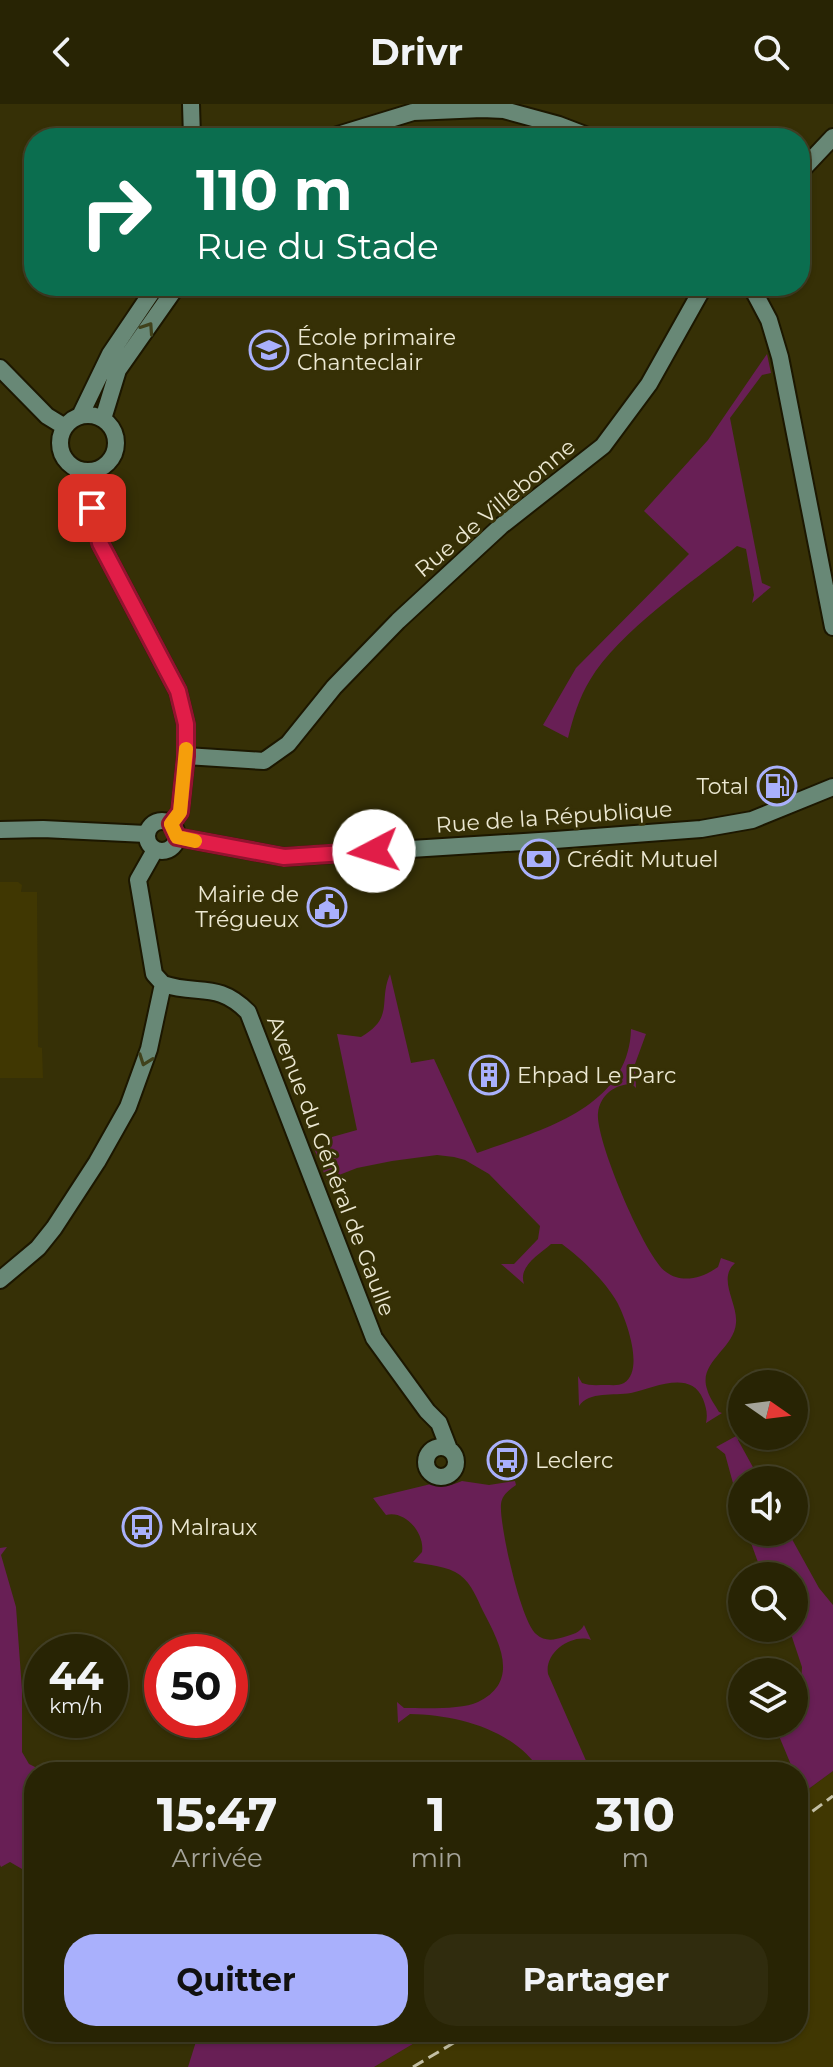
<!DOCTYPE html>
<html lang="fr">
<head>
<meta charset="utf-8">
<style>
  :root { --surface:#282404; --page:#302c0e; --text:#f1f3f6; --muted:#a5a49a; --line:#444126; --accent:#a9b0fc }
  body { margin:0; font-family:Montserrat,sans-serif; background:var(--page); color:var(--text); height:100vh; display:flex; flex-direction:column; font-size:30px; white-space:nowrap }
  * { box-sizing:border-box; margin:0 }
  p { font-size:26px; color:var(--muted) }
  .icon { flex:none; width:44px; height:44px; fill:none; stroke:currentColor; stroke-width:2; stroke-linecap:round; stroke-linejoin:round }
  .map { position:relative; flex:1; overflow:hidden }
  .side { position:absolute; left:24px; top:1658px; width:784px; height:280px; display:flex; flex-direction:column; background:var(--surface); border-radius:32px; box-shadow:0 2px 6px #0004,0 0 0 2px var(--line) }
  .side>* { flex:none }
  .hud { position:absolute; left:24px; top:24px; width:786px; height:168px; border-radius:32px; box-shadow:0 2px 6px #0004,0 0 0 2px var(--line); background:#0b6e4f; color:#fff; overflow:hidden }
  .needle { width:52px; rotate:104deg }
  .tools { position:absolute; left:728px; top:1266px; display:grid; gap:16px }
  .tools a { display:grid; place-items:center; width:80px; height:80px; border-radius:50%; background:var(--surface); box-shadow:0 2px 6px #0004,0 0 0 2px var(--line); font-size:40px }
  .speed { position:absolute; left:24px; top:1530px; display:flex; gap:16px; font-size:40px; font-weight:700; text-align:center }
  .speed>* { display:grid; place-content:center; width:104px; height:104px; border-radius:50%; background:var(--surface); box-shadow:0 2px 6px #0004,0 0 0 2px var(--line); line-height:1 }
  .speed small { font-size:20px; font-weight:400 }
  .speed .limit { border:12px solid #d22; background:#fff; color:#111 }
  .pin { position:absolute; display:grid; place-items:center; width:68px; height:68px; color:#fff; margin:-34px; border-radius:16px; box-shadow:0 4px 12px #0006 }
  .me { position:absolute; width:88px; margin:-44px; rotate:265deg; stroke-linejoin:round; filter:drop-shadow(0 0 6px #0008) }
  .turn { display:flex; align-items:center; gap:28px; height:168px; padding:0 40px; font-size:36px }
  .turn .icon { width:104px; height:104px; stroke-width:2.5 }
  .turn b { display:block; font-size:56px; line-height:68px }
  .eta { display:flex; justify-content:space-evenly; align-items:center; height:136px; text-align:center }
  .eta b { font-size:48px; font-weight:700; line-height:56px }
  .primary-button { display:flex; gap:16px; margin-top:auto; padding:16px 40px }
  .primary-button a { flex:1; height:92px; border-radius:32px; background:var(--accent); color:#111; font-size:32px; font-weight:700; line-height:92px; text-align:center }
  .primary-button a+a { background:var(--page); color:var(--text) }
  header { display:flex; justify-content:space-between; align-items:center; height:104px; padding:0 40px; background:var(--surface); font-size:36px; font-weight:700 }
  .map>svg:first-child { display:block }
  .built { fill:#403702 }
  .green { fill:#681f55 }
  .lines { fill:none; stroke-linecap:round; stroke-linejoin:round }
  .secondary-casing { stroke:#1c1700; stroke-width:20 }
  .secondary { stroke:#688876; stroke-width:16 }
  .rail { stroke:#c3bfa4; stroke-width:3; stroke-dasharray:12 6; stroke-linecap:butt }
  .oneway { stroke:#40421c }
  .route-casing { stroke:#92132f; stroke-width:20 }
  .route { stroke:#e11d48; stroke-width:14 }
  .slow { stroke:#f59e0b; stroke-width:14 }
  .labels { text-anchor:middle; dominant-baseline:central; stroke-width:6; stroke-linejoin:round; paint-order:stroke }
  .poi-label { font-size:22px; fill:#ece8d2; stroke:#363006; text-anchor:start }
  .street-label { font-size:22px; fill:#ece8d2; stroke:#363006 }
</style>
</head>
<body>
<header><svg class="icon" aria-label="back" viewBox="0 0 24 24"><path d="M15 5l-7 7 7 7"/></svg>Drivr<svg class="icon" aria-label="search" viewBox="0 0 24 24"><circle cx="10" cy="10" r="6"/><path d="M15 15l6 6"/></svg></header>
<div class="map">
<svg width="833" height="1963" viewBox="0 0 833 1963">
  <rect width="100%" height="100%" fill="#363006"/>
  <path class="built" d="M0,778h18l4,3 -1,7h16l1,155 4,1 1,30h-43z
    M833,1667v296h-459l59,-35h365v-235z"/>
  <path class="green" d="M767,250l4,19 -9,2 -32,43 32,165 9,4 -19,16 2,-8 -8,-46 -9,-3c-44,36 -119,86 -147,134 -11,18 -17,38 -22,58l-25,-13 33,-57 113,-114 -45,-43 64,-71z
    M390,870l21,89 23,-4 43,94c61,-22 152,-44 154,-124l15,5 -11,30 1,24 -4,-4c-17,0 -32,11 -34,29 -3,26 47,144 68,159 16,12 37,6 52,-5l3,-9 14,5c-18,16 3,40 1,60 -2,26 -38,39 -29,66 2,8 8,16 12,23l3,1 -16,10c2,-9 0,-16 -3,-24 -12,-30 -50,-11 -72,-6 -17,3 -42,-2 -52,13l-1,-30 4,7c8,3 15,2 24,2 6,0 13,1 18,-2 21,-13 2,-64 -7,-81 -12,-21 -36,-44 -55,-58h-11c-12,11 -33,22 -27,40l-23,-20h13l24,-25 2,-13 -51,-52 -24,-14 -11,-3 -17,-2 -45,6 -35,7 -23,9 -4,11 -17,-42 19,-5v-4l25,-7 -20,-96 24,3c34,-20 17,-35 29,-63z
    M738,1331v5l22,40h-18v36l-17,-62 -9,-7z
    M462,1377l27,4 26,-4 1,4c-7,5 -14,10 -15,19 -2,20 20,118 35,130 9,8 18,6 28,3 9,-3 16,-4 20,-12l7,15c-17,-7 -47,11 -43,34l43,98h-50c-27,-43 -84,-57 -131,-58l-12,9 -1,-21 7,6c19,0 58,2 74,-6 43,-21 21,-60 5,-91 -6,-12 -11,-27 -23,-36 -12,-9 -32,-10 -47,-13l9,-10c3,-19 -17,-42 -36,-37l-13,-17 58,-14c10,5 21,1 31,-3z
    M747,1428h41l31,56 14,17v166l-30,22 -5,-11v-10h-4l-20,-48h20v-28l7,-10 1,-19 -13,-39h5v-52h-31z
    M7,1443l-6,8 15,52 6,83v62l7,12 16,8h-11v104l-24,-14 -9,5 -1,-2v-317z
    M199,1928h234l-59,35h-186z"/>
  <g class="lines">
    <g class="secondary-casing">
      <path id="secondary" d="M191,0l1,34
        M328,34l85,-26 69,-3 22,1 55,15 34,13
        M800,68l33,-35
        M751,182l18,34 11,37 53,270
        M0,264l47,48 18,11
        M60 339a28 28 0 1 1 56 0a28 28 0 1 1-56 0Z
        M80,312l30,-62 46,-68
        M103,315l15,-49 59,-84
        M77,365l6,28 9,11 8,35 78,148 8,33v32l-6,56 -9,12
        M92,404l7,-39
        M186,652l78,5 24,-17 46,-57 64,-66 103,-95 102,-80 46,-62 55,-98
        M147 732a15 15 0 1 1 30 0a15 15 0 1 1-30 0Z
        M0,726l43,-1 103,5
        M177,733l107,20 271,-17 146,-11 51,-9 81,-33
        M155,746l-17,30 16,94 9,10
        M163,880c36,12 54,-3 85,28l126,326 53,73 12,12 10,26
        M0,1176l38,-32 16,-20 43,-66 31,-55 21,-58 14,-65
        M426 1358a15 15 0 1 1 30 0a15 15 0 1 1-30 0Z"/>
    </g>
    <use href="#secondary" class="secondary"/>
    <path class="rail" d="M798,1718l35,-26
      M413,1963l59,-35"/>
  </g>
  <defs><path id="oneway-chevron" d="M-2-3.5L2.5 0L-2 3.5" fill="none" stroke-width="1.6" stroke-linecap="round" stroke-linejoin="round" transform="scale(2)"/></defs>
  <g class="oneway">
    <use href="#oneway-chevron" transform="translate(148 224) rotate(-56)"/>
    <use href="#oneway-chevron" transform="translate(145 956) rotate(110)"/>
  </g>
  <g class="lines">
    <g class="route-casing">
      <path id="route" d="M92,404l8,35 78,148 8,33v32l-6,56 -9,12 6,13 107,20 90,-6"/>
    </g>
    <use href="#route" class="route"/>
    <path class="slow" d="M186,645l-6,63 -9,12 6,13 18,4"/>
  </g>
  <defs>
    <g id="school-ring" transform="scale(2)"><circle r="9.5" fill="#363006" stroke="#a9b0fc" stroke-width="1.5"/><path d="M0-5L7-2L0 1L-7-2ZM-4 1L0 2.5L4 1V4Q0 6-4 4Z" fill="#a9b0fc"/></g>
    <g id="fuel-ring" transform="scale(2)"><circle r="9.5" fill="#363006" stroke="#a9b0fc" stroke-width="1.5"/><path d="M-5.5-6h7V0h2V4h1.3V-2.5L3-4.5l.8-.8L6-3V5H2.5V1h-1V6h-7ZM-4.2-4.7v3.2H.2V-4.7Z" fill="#a9b0fc"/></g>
    <g id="bank-ring" transform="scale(2)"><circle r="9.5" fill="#363006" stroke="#a9b0fc" stroke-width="1.5"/><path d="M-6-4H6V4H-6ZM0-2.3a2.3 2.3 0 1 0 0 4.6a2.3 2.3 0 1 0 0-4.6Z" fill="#a9b0fc"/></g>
    <g id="civic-ring" transform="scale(2)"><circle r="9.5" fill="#363006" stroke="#a9b0fc" stroke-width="1.5"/><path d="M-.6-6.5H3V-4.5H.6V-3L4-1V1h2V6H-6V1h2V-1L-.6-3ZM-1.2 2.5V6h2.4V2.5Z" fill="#a9b0fc"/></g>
    <g id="building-ring" transform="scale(2)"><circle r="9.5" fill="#363006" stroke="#a9b0fc" stroke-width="1.5"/><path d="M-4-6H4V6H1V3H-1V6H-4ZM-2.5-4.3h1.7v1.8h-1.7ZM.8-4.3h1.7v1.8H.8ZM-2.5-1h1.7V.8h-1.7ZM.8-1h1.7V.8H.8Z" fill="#a9b0fc"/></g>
    <g id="bus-ring" transform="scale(2)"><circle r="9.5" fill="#363006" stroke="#a9b0fc" stroke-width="1.5"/><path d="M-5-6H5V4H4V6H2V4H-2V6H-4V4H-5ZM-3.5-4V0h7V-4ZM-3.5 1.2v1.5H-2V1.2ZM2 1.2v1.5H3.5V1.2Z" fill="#a9b0fc"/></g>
  </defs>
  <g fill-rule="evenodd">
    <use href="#school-ring" x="269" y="246"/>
    <use href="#fuel-ring" x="777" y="682"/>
    <use href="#bank-ring" x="539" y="755"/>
    <use href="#civic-ring" x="327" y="803"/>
    <use href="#building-ring" x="489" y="971"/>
    <use href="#bus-ring" x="507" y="1356"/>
    <use href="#bus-ring" x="142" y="1423"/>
  </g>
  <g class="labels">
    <g class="poi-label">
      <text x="297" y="233">École primaire<tspan x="297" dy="25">Chanteclair</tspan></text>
      <text x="749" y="682" text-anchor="end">Total</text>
      <text x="567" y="755">Crédit Mutuel</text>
      <text x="299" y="790" text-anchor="end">Mairie de<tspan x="299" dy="25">Trégueux</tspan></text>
      <text x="517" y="971">Ehpad Le Parc</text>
      <text x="535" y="1356">Leclerc</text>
      <text x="170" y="1423">Malraux</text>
    </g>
    <g class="street-label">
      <text transform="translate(495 404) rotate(-40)">Rue de Villebonne</text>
      <text transform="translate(554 713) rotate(-4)">Rue de la République</text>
      <text transform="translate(331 1062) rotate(69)">Avenue du Général de Gaulle</text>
    </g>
  </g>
</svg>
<div class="tools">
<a><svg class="needle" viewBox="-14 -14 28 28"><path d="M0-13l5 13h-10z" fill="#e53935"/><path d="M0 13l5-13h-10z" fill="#a5a49a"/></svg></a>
<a><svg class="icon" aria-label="sound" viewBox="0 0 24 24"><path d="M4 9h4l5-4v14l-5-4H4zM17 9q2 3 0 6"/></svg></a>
<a><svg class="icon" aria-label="search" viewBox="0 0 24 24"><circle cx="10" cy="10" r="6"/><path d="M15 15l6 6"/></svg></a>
<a><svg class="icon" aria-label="layers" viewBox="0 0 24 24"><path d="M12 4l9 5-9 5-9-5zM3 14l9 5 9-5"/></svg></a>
</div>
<div class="speed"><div>44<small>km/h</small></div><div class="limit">50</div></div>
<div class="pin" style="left:92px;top:404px;background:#d93025"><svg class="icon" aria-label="arrive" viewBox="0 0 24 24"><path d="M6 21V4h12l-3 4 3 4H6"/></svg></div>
<svg class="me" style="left:374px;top:747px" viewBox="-20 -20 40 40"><circle r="19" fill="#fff"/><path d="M0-13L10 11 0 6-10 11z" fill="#e11d48"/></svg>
<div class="hud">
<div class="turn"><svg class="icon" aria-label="right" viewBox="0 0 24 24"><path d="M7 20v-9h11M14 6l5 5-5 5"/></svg><div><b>110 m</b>Rue du Stade</div></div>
</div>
<section class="side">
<div class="eta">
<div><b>15:47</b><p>Arrivée</p></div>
<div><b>1</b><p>min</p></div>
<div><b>310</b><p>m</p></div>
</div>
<div class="primary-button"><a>Quitter</a><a>Partager</a></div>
</section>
</div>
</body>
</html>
